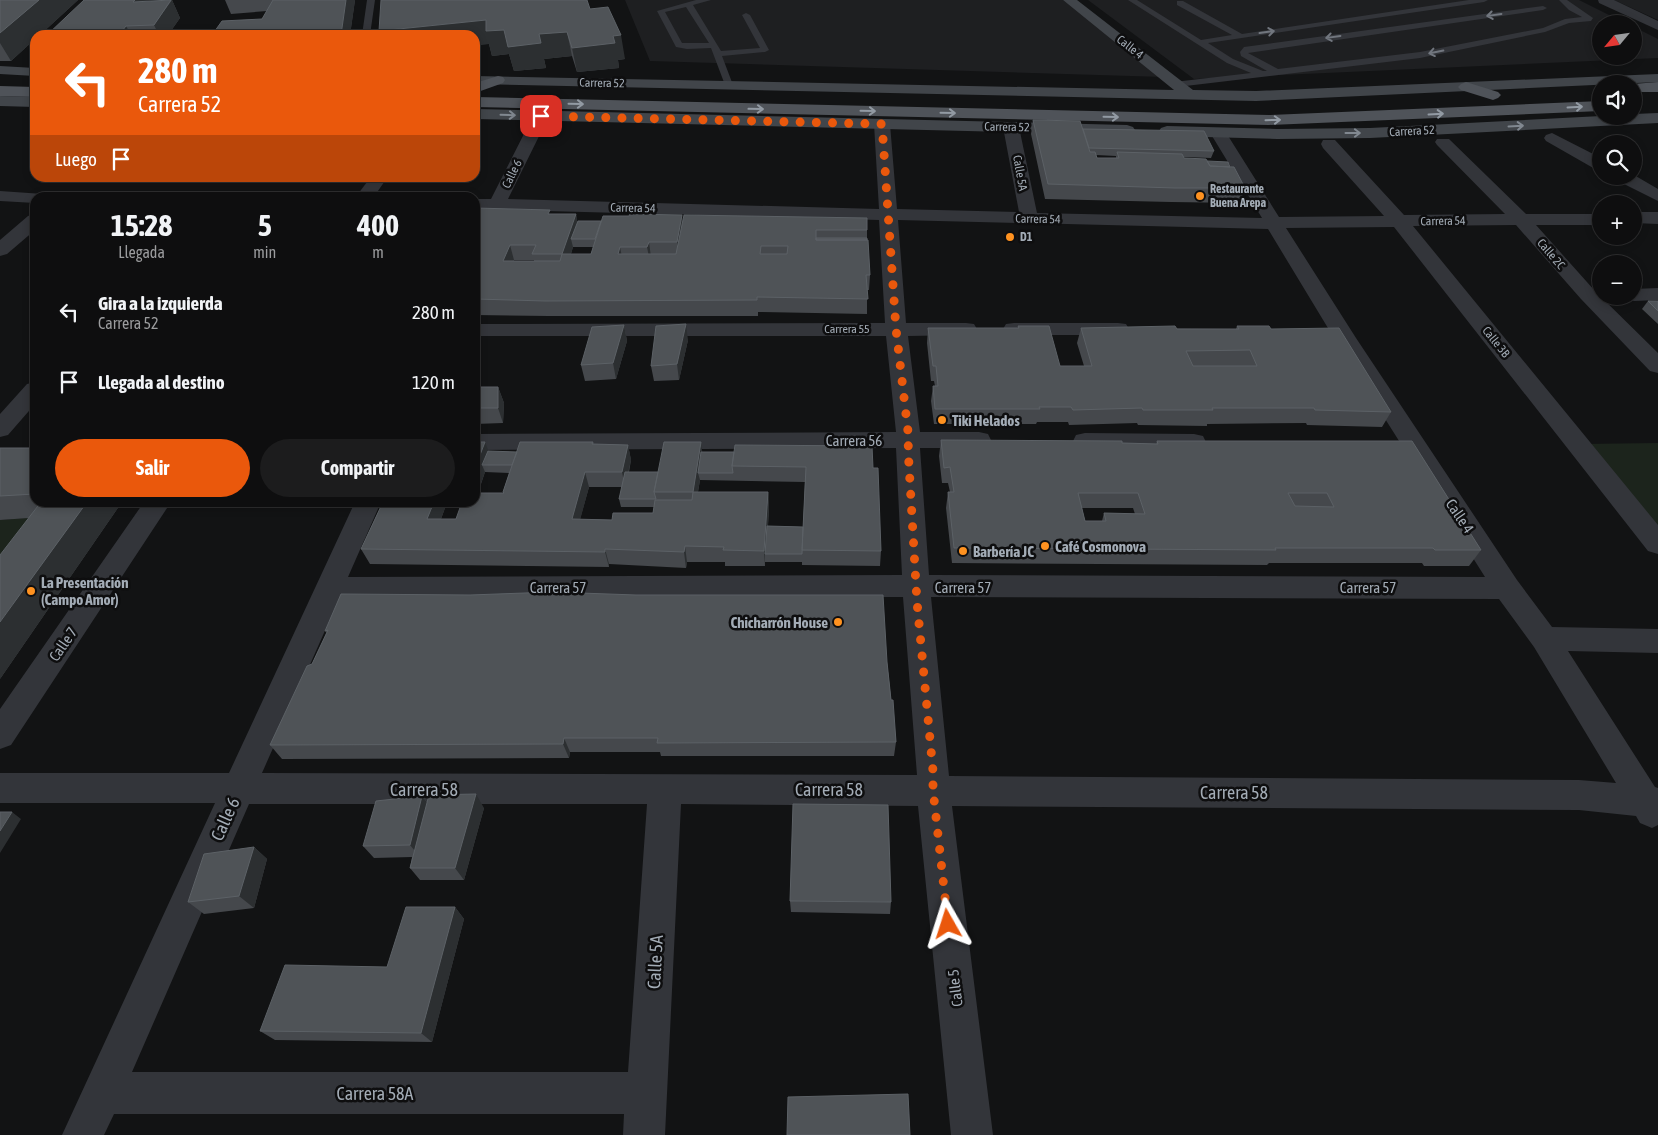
<!DOCTYPE html>
<html lang="es">
<head>
<meta charset="utf-8">
<style>
  :root { --surface:#0e0e0f; --page:#1c1c1d; --text:#f1f3f6; --muted:#9b9c9e; --line:#2e2e2f; --accent:#ea580c }
  body { margin:0; font-family:"Asap Condensed",sans-serif; background:var(--page); color:var(--text); height:100vh; display:flex; flex-direction:column; font-size:19px; white-space:nowrap }
  * { box-sizing:border-box; margin:0 }
  p { font-size:16px; color:var(--muted) }
  .icon { flex:none; width:28px; height:28px; fill:none; stroke:currentColor; stroke-width:2; stroke-linecap:round; stroke-linejoin:round }
  .map { position:relative; flex:1; overflow:hidden }
  .side { position:absolute; left:30px; top:192px; width:450px; height:315px; display:flex; flex-direction:column; background:var(--surface); border-radius:15px; box-shadow:0 2px 8px #0003,0 0 0 1px var(--line) }
  .side>* { flex:none }
  .top-card { position:absolute; left:30px; top:30px; width:450px; height:152px; border-radius:15px; box-shadow:0 2px 8px #0003,0 0 0 1px var(--line); background:#ea580c; color:#fff; overflow:hidden }
  .needle { width:32px; rotate:241deg }
  .fabs { position:absolute; left:1592px; top:15px; display:grid; gap:10px }
  .fabs a { display:grid; place-items:center; width:50px; height:50px; border-radius:50%; background:var(--surface); box-shadow:0 2px 8px #0003,0 0 0 1px var(--line); font-size:25px }
  .pin { position:absolute; display:grid; place-items:center; width:42px; height:42px; color:#fff; margin:-21px; border-radius:10px; box-shadow:0 2px 8px #0006 }
  .me { position:absolute; width:55px; margin:-28px; rotate:354deg; stroke-linejoin:round; filter:drop-shadow(0 0 4px #0008) }
  .turn { display:flex; align-items:center; gap:18px; height:105px; padding:0 25px; font-size:22px }
  .turn .icon { width:65px; height:65px; stroke-width:2.5 }
  .turn b { display:block; font-size:35px; line-height:42px }
  .then { display:flex; align-items:center; height:48px; padding:0 25px; background:#0003; gap:10px; font-size:19px }
  .eta { display:flex; justify-content:space-evenly; align-items:center; height:85px; text-align:center }
  .eta b { font-size:30px; font-weight:700; line-height:35px }
  .cta { display:flex; gap:10px; margin-top:auto; padding:10px 25px }
  .cta a { flex:1; height:58px; border-radius:30px; background:var(--accent); color:#fff; font-size:20px; font-weight:700; line-height:58px; text-align:center }
  .cta a+a { background:var(--page); color:var(--text) }
  ul { padding:0; list-style:none }
  li { display:flex; align-items:center; gap:15px; height:70px; padding:0 25px }
  li div { flex:1 }
  li b { display:block; font-size:19px }
  li em { font-style:normal }
  .map>svg:first-child { display:block }
  .built { fill:#1e1f21 }
  .green { fill:#1c241c }
  .lines { fill:none; stroke-linecap:round; stroke-linejoin:round }
  .lane { fill:#33353a; fill-rule:evenodd }
  .street { fill:#33353a; fill-rule:evenodd }
  .secondary { fill:#41454a; fill-rule:evenodd }
  .primary { fill:#4f5359; fill-rule:evenodd }
  .wall { fill:#45484c; fill-rule:evenodd }
  .shaded-wall { fill:#2c2f31 }
  .building { fill:#4f5357; stroke:#5c6166; fill-rule:evenodd }
  .oneway { stroke:#71767e }
  .oneway2 { stroke:#929aa3 }
  .oneway3 { stroke:#818890 }
  .route { stroke:#ea580c; stroke-width:9; stroke-dasharray:0 16.2 }
  .poi-dot { fill:#ff9220; stroke:#0e0e0f; stroke-width:2 }
  .labels { text-anchor:middle; dominant-baseline:central; stroke-width:5; stroke-linejoin:round; paint-order:stroke }
  .far-street-label { font-size:12px; fill:#a3acb6; stroke:#0e0e0f }
  .far-poi-label { font-size:12px; font-weight:bold; fill:#a3acb6; stroke:#0e0e0f; text-anchor:start }
  .poi-label { font-size:15px; font-weight:bold; fill:#a3acb6; stroke:#0e0e0f; text-anchor:start }
  .street-label { font-size:15px; fill:#a3acb6; stroke:#0e0e0f }
  .near-street-label { font-size:18px; fill:#a3acb6; stroke:#0e0e0f }
</style>
</head>
<body>
<div class="map">
<svg width="1658" height="1135" viewBox="0 0 1658 1135">
  <rect width="100%" height="100%" fill="#121314"/>
  <path class="built" d="M625,0h438l101,77 -514,-16z
    M1088,0h491l48,24h-26v32h33v-29l24,12v19l-464,21z
    M1614,0h44v20z"/>
  <path class="green" d="M1658,443v93l-76,-92z
    M68,515l-68,94v-89z"/>
  <g class="lines">
    <path class="lane" d="M367,0h8l-5,35h-8z
      M696,0h15l-18,5 28,46 39,-3 -18,-33 4,-2 4,2 19,35 -4,2 -43,4 11,29 -1,2 -3,1 -4,-3 -14,-37 -24,1 -11,-2 -19,-36zM686,7l23,36h-27l-17,-31z
      M1128,0h9l64,40 31,-5 -55,-30v-4h6l59,33 227,-34h19l-4,2 -276,41 25,16 30,12h4l-26,-15 -1,-4 4,-5 299,-41 4,2 -4,2 -295,43 30,16 142,-17 123,-24 22,-9 17,-2 -13,-7 -10,-10h8l26,18 -2,3 -22,2 -24,9 -125,26 -243,29 -3,-1v-4l77,-9 -24,-10z
      M199,31l11,4 -33,-1 4,-2z"/>
    <path class="street" d="M1598,0h16l44,21v9l-59,-27z
      M541,111l6,2 2,3 -41,83 371,10 -5,-85 2,-3h12l2,3 7,85 122,3 -16,-85 2,-3h12l2,3 18,86 225,5 -53,-87 2,-3h12l2,3 54,86 105,-1 -61,-68 -2,-4 2,-4h12l69,75 101,-1 -68,-69 -2,-3 2,-3h12l77,75h75v11h-65l59,66 63,62v20l-8,-2 -69,-72 -65,-74 -103,1 245,299v29l-10,-3 -254,-324 -108,1 70,110 161,242 35,47 106,2v24l-90,-2 87,136 3,1v37l-6,3 -12,-5 -4,-7 -57,-6 -627,-4 41,329h-42l-33,-329 -237,-2 -16,331h-42l1,-21h-510l-10,21h-42l153,-332h-215v-30h229l126,-271h26l-33,75 554,-2 -6,-127 -421,2v-16l421,-2 -10,-96h-411v-12l410,-1 -6,-103 -404,-11v-10h16l42,-83 2,-3zM898,220l370,9 66,109 151,239 -556,-2 -9,-127h59l9,-2 3,-6 -3,-6 -9,-2h-59l-12,-96 58,-1 8,-1 3,-5 -3,-5 -8,-1h-60zM895,597h8l14,178 -655,-2 77,-174zM931,597l568,2 35,48 82,136 -37,-3 -630,-4zM249,804h398l-19,268h-496z
      M1552,133l49,25v12l-6,-1 -49,-28 -2,-3 2,-3z
      M1634,175l24,14v12l-42,-21 -3,-4z
      M370,178h17l-14,20h-18z
      M0,191l43,3 3,4h-11v5l-35,-2z
      M1634,212h24v12l-24,-1z
      M35,214v16l-28,24 -7,2v-16l28,-24z
      M1658,288v12l-24,1 -7,-2 -2,-3h9v-7z
      M1014,323h104l8,1 3,5 -3,5 -8,1h-104l-8,-1 -3,-5 3,-5z
      M35,382v22l-27,31 -8,2v-23l27,-30z
      M1085,433l109,1 9,2 3,6 -3,6 -9,2 -109,-1 -9,-2 -3,-6 3,-6z
      M144,502h27l-160,243 -11,4v-40z"/>
    <path class="secondary" d="M1063,0h14l116,90 63,1 402,-17v8l-402,19 -781,-17v-8l699,14z
      M0,66l35,2v8l-35,-2z
      M0,96l35,1v10l-35,-1z
      M475,109l652,16 6,2 2,3 -2,3 -6,2 -652,-16z
      M1658,113v10l-288,15 -93,1 -110,-3 -6,-2 -2,-3 2,-3 6,-2 110,3 93,-1 231,-12h33v-2z"/>
    <path class="primary" d="M498,76l5,1 2,3 -2,3 -28,10v-10z
      M1466,82l32,10 3,3 -3,3 -5,2 -32,-10 -3,-3 3,-3z
      M1658,82v10h-24l-1,-8z
      M0,86l35,1v10l-35,-1z
      M475,97l794,18 332,-14v10l-332,14 -794,-18z"/>
  </g>
  <path class="wall" d="M0,0h78l-38,35h-5v4l-24,22h-11z
    M172,0l8,18 -12,17h-121z
    M225,0h130l-5,35h-138l50,-16 5,-8 -36,3z
    M590,9l35,50 -7,1 1,8 -42,4 -5,-16 -28,3 2,9 -32,3 -5,-17 -17,2 -3,-12z
    M1033,120l181,31 -3,7 -28,-1 1,1 23,3 23,6 15,21 -5,15 -69,-1 -126,-3 -14,-65zM1096,155l20,1v2h-19z
    M475,208l76,6h25l1,8 24,-1 81,-6v6l185,9v8l3,37 -1,15h-2v24l-109,-2v4h-209l-74,-1zM573,247h20l-2,7h-20zM514,260h20v1h-20z
    M1648,301h10v23l-16,-15z
    M624,325l3,16 -11,38 -31,2 -4,-16z
    M1018,326l42,40h24l-7,-23 4,-15 155,1 1,-3 34,3 120,83 -9,15 -75,-2 -1,-2 -99,1v2l-69,-1 -1,-2 -68,2 -1,-3h-31l-1,2h-102l-3,-23 2,-15h2l-1,-5h-3l-4,-38 1,-15h90z
    M688,340l-9,40 -25,1 -3,-15z
    M475,387h23l6,16 -1,20 -28,1z
    M941,440l215,4 1,-3h255l69,109 -12,16h-45l-2,-3h-153l-2,2 -315,-2 -6,-55 2,-16h2l-2,-9h-6l-3,-27zM1082,508h51l2,6 -31,-1 -2,8h-17z
    M475,442l14,10h28l76,-10 1,2 34,1 3,15 -2,12h29l43,-30 1,10 171,16 8,83 -1,15 -78,-1v-3h-37v-1v5h-40v-4h-38l-1,6 -77,-4v3l-239,-3 -9,-15 22,-47h92zM485,472l24,1 -6,19v1h-25zM700,480l105,2 -2,45 -35,-1 1,-18 -1,-16h-70zM589,487h33l-3,12 2,8h33l-1,6 -41,7 -32,-1zM445,508h15l-4,11h-15z
    M0,448h35v54h87l-122,177 29,-161 -29,2z
    M341,594l546,68 9,80 -2,14h-233l-1,-4h-90l-1,6 -287,1 -12,-14 42,-81 15,-31 -2,-2z
    M422,796l5,6 57,6 -20,72h-44l-10,-12 2,-11 -38,1 -11,-12z
    M254,847l13,12 -13,49 -50,6 -16,-12z
    M790,901l101,1 -1,12 -99,-2z
    M455,907l9,12 -32,123 -157,-2 -15,-9 127,-64z"/>
  <path class="shaded-wall" d="M39,0h39l-38,35h-5v4l-24,22 -11,-18v-10z
    M135,0h25l-27,2z
    M172,0l8,18 -12,17h-9l-5,-10z
    M346,0h9l-5,35h-9z
    M486,20l18,10 35,4 28,-2 5,24 -28,3 2,9 -32,3 -5,-17 -17,2 -3,-12 -14,2v-11h-95l-1,-4z
    M126,26l5,9h-12z
    M621,35l4,24 -7,1 1,8 -42,4 -5,-24 41,-12z
    M576,214l3,15 -8,10 2,8 -7,22 -4,-15z
    M682,215l2,15 -5,27 -2,-15z
    M649,242l2,15 -1,5 -3,-15z
    M510,245l4,15 -6,16 -5,-15z
    M620,247l3,15 -5,-8z
    M686,324l2,16 -9,40 -2,-16z
    M624,325l3,16 -11,38 -3,-16z
    M498,387l6,16 -1,20 -5,-15z
    M485,442l6,16 -9,7 3,7 -10,28v-32z
    M701,442l2,15 -5,16 2,7 -5,28 -2,-16z
    M628,445l3,15 -6,27 -3,-15z
    M585,472l4,15 -13,48 -4,-16z
    M768,492l1,16 -3,46h-1v12l-1,-15z
    M87,502h35l-122,177v-57z
    M434,502h9l2,6 -10,27 -8,-16z
    M685,546l2,16 -1,6 -2,-16z
    M605,549l4,15v3l-4,-15z
    M564,738l6,14 -1,6 -6,-14z
    M476,794l8,14 -20,72 -9,-12z
    M422,796l10,13 -12,48 -10,-12z
    M12,812l9,7 -21,34v-22z
    M254,847l13,12 -13,49 -15,-12z
    M455,907l9,12 -32,123 -11,-9z"/>
  <path class="building" d="M0,0h39l-39,33z
    M84,0h51l-2,2 38,-2 -17,25 -28,1 -7,9h-72z
    M273,0h73l-5,35h-129l10,-14 40,-2z
    M381,0h206l3,9 18,-2 13,28 -8,1 2,7 -43,5 -5,-16 -28,2 2,9 -33,4 -4,-17 -18,1v-11l-107,11z
    M1033,120l47,1 10,31h5l2,6h22l-2,-6 65,2 2,4 22,1 4,7 24,1 11,21h-70l-127,-4z
    M1083,129l121,2 10,20 -125,-3z
    M1207,161l21,1 2,5 -20,-1z
    M475,208l75,2 -2,4h28l-14,40h29l12,-38h26l1,-2 52,1 -5,27h-28l-2,5h-27l-2,7h58l8,-39 183,3v12h-51v10h52l2,35h-4l2,24 -111,-2v3l-212,1 -70,-2v-41l5,-11h-5zM510,245h26l-4,9h30l-2,7h-57zM761,246h27l-1,8h-27z
    M578,221h23l-6,18h-24z
    M816,238h51v2h-51z
    M1648,301h10v10z
    M686,324l-9,40 -26,2 5,-40z
    M624,325l-11,38 -32,2 11,-38z
    M1018,326h31l11,40h32l-11,-38 94,-2 2,3h62l-2,-3h32l2,3 68,-1 52,84 -76,-2 -1,-2h-102l1,2h-70l-1,-2 -69,2 -2,-3h-32l1,2h-105l-2,-23h5l-2,-20h-3l-5,-38h91zM1250,350l7,16h-64l-7,-15z
    M475,387h23v21h-23z
    M941,440l181,1v2l36,1 -1,-3h255l69,109h-46l-2,-2h-158l1,2 -322,-2 -6,-56h6l-4,-25 -6,1zM1078,493h60l7,21 -41,-1 2,8h-21zM1288,493h39l7,14 -39,-1z
    M475,442h10l-10,26z
    M520,442h73l-1,2 36,1 -6,27h-37l-13,47 40,1 1,-7h40l2,-13h37l1,-8h75l-4,59 -41,-1 1,-3 -39,-1 -1,6 -79,-3v3l-244,-3 22,-47h51l-7,17h29l6,-17h13v-9h29l-1,-1z
    M664,442h37l-8,50h-39z
    M735,445l137,1 1,22h5l3,83 -79,-1 4,-83 -74,-1z
    M0,448h35v46l-35,2z
    M488,451l29,1 -5,13h-30z
    M701,452h33l-2,14 1,7h-35z
    M625,472h33l-4,20 2,7h-37z
    M41,502h46l-87,120v-67z
    M767,526l36,1 -1,27h-37z
    M552,592l84,3h247l4,67 4,38h2l3,42 -239,1 1,-5h-94l-1,6 -293,1 37,-79 5,-2 16,-34 -3,1 16,-37 129,1z
    M476,794l-21,74h-45l19,-73z
    M422,796l-12,49 -47,1 13,-45z
    M793,804l95,1 3,97 -101,-1z
    M0,812h12l-12,19z
    M254,847l-15,49 -51,6 16,-48z
    M406,907h49l-34,126 -161,-2 25,-66 102,2z
    M908,1094l2,41h-123l1,-38z"/>
  <defs><path id="oneway-shaft" d="M-6 0H5M1.5-3L5.5 0L1.5 3" fill="none" stroke-width="1.6" stroke-linecap="round" stroke-linejoin="round" transform="scale(1.25)"/></defs>
  <g class="oneway">
    <use href="#oneway-shaft" transform="translate(1494 15) rotate(172)"/>
    <use href="#oneway-shaft" transform="translate(1267 32) rotate(-8)"/>
    <use href="#oneway-shaft" transform="translate(1333 37) rotate(172)"/>
    <use href="#oneway-shaft" transform="translate(1436 52) rotate(169)"/>
  </g>
  <g class="oneway2">
    <use href="#oneway-shaft" transform="translate(576 104) rotate(1)"/>
    <use href="#oneway-shaft" transform="translate(1575 107) rotate(-3)"/>
    <use href="#oneway-shaft" transform="translate(756 109) rotate(1)"/>
    <use href="#oneway-shaft" transform="translate(868 111) rotate(1)"/>
    <use href="#oneway-shaft" transform="translate(948 113) rotate(1)"/>
    <use href="#oneway-shaft" transform="translate(1436 114) rotate(-3)"/>
    <use href="#oneway-shaft" transform="translate(1111 117) rotate(1)"/>
    <use href="#oneway-shaft" transform="translate(1273 120) rotate(-1)"/>
  </g>
  <g class="oneway3">
    <use href="#oneway-shaft" transform="translate(508 115) rotate(2)"/>
    <use href="#oneway-shaft" transform="translate(1516 126) rotate(-3)"/>
    <use href="#oneway-shaft" transform="translate(1353 133)"/>
  </g>
  <g class="lines">
    <path class="route" d="M541,116l341,8 14,205 13,111 -1,8 9,154 16,169v19l15,134"/>
  </g>
  <g class="poi-dot">
    <circle cx="1200" cy="196" r="5"/>
    <circle cx="1010" cy="237" r="5"/>
    <circle cx="942" cy="420" r="5"/>
    <circle cx="1045" cy="546" r="5"/>
    <circle cx="963" cy="551" r="5"/>
    <circle cx="31" cy="591" r="5"/>
    <circle cx="838" cy="622" r="5"/>
  </g>
  <g class="labels">
    <g class="far-street-label">
      <text transform="translate(1130 47) rotate(38)">Calle 4</text>
      <text transform="translate(602 83) rotate(1)">Carrera 52</text>
      <text transform="translate(1007 127) rotate(1)">Carrera 52</text>
      <text transform="translate(1412 131) rotate(-3)">Carrera 52</text>
      <text transform="translate(1020 173) rotate(80)">Calle 5A</text>
      <text transform="translate(512 174) rotate(-64)">Calle 6</text>
      <text transform="translate(633 208) rotate(1)">Carrera 54</text>
      <text transform="translate(1038 219) rotate(1)">Carrera 54</text>
      <text transform="translate(1443 221) rotate(-1)">Carrera 54</text>
      <text transform="translate(1551 254) rotate(49)">Calle 2C</text>
      <text x="847" y="329">Carrera 55</text>
      <text transform="translate(1496 342) rotate(51)">Calle 3B</text>
    </g>
    <g class="far-poi-label">
      <text x="1210" y="189">Restaurante<tspan x="1210" dy="14">Buena Arepa</tspan></text>
      <text x="1020" y="237">D1</text>
    </g>
    <g class="poi-label">
      <text x="952" y="420">Tiki Helados</text>
      <text x="1055" y="546">Café Cosmonova</text>
      <text x="973" y="551">Barbería JC</text>
      <text x="41" y="582">La Presentación<tspan x="41" dy="17">(Campo Amor)</tspan></text>
      <text x="828" y="622" text-anchor="end">Chicharrón House</text>
    </g>
    <g class="street-label">
      <text x="854" y="440">Carrera 56</text>
      <text transform="translate(1460 516) rotate(56)">Calle 4</text>
      <text x="558" y="587">Carrera 57</text>
      <text x="963" y="587">Carrera 57</text>
      <text x="1368" y="587">Carrera 57</text>
      <text transform="translate(63 644) rotate(-56)">Calle 7</text>
      <text transform="translate(955 988) rotate(-97)">Calle 5</text>
    </g>
    <g class="near-street-label">
      <text x="424" y="789">Carrera 58</text>
      <text x="829" y="789">Carrera 58</text>
      <text x="1234" y="792">Carrera 58</text>
      <text transform="translate(225 819) rotate(-66)">Calle 6</text>
      <text transform="translate(655 962) rotate(-87)">Calle 5A</text>
      <text x="375" y="1093">Carrera 58A</text>
    </g>
  </g>
</svg>
<div class="fabs">
<a><svg class="needle" viewBox="-14 -14 28 28"><path d="M0-13l5 13h-10z" fill="#e53935"/><path d="M0 13l5-13h-10z" fill="#9b9c9e"/></svg></a>
<a><svg class="icon" aria-label="sound" viewBox="0 0 24 24"><path d="M4 9h4l5-4v14l-5-4H4zM17 9q2 3 0 6"/></svg></a>
<a><svg class="icon" aria-label="search" viewBox="0 0 24 24"><circle cx="10" cy="10" r="6"/><path d="M15 15l6 6"/></svg></a>
<a>+</a>
<a>−</a>
</div>
<div class="pin" style="left:541px;top:116px;background:#d93025"><svg class="icon" aria-label="arrive" viewBox="0 0 24 24"><path d="M6 21V4h12l-3 4 3 4H6"/></svg></div>
<svg class="me" style="left:948px;top:924px" viewBox="-20 -20 40 40"><path d="M0-17L14 15 0 8-14 15z" fill="#ea580c" stroke="#fff" stroke-width="4"/></svg>
<div class="top-card">
<div class="turn"><svg class="icon" aria-label="left" viewBox="0 0 24 24"><path d="M17 20v-9H6M10 6l-5 5 5 5"/></svg><div><b>280 m</b>Carrera 52</div></div>
<div class="then">Luego<svg class="icon" aria-label="arrive" viewBox="0 0 24 24"><path d="M6 21V4h12l-3 4 3 4H6"/></svg></div>
</div>
<section class="side">
<div class="eta">
<div><b>15:28</b><p>Llegada</p></div>
<div><b>5</b><p>min</p></div>
<div><b>400</b><p>m</p></div>
</div>
<ul>
<li><svg class="icon" aria-label="left" viewBox="0 0 24 24"><path d="M17 20v-9H6M10 6l-5 5 5 5"/></svg><div><b>Gira a la izquierda</b><p>Carrera 52</p></div><em>280 m</em></li>
<li><svg class="icon" aria-label="arrive" viewBox="0 0 24 24"><path d="M6 21V4h12l-3 4 3 4H6"/></svg><div><b>Llegada al destino</b></div><em>120 m</em></li>
</ul>
<div class="cta"><a>Salir</a><a>Compartir</a></div>
</section>
</div>
</body>
</html>
